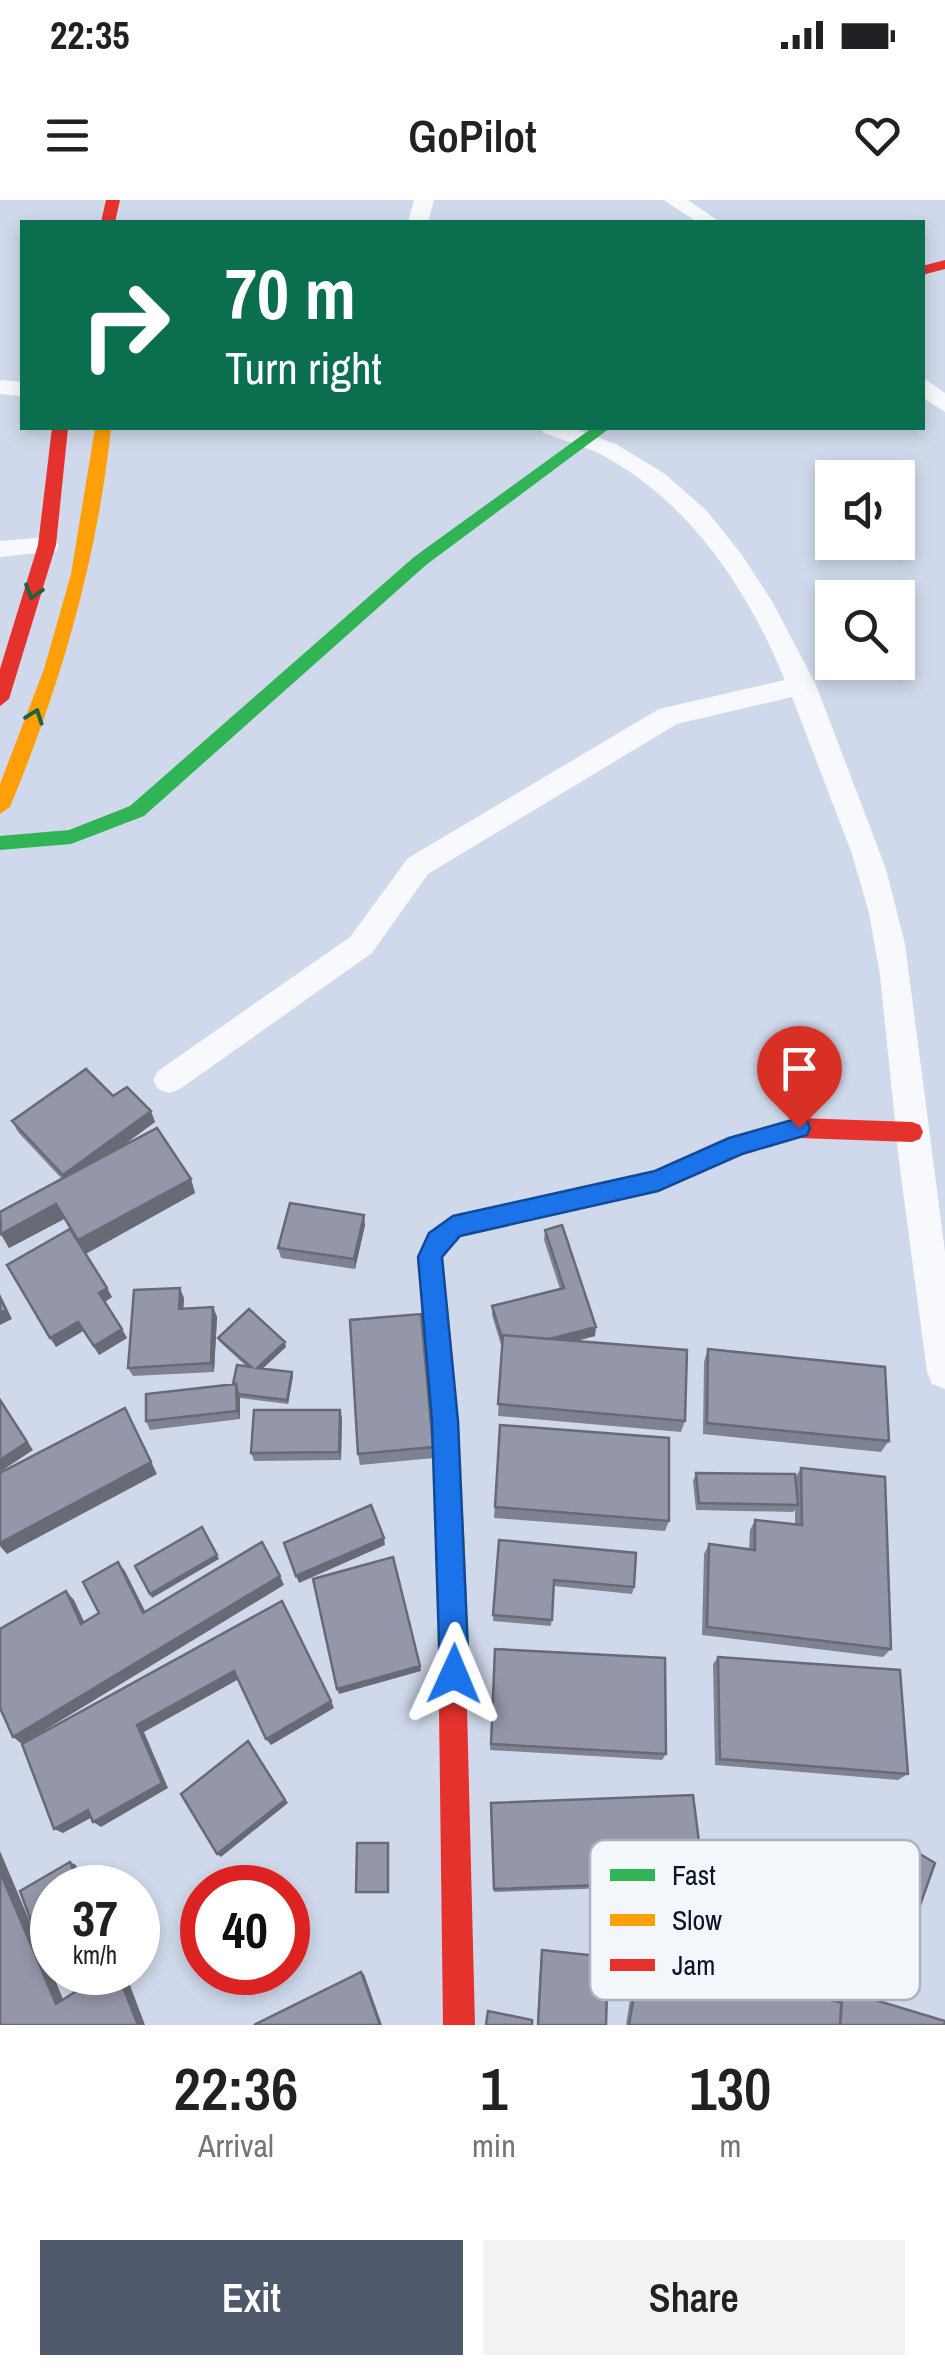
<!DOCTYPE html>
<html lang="en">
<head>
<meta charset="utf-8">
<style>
  :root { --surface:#fff; --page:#f2f2f2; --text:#202124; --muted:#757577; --accent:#50596c }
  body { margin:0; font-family:"Archivo Narrow",sans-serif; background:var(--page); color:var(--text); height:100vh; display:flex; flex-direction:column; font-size:38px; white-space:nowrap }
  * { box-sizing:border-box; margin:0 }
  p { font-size:32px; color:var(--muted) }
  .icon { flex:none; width:55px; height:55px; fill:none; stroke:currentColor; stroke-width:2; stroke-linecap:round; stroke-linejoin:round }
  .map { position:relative; height:1825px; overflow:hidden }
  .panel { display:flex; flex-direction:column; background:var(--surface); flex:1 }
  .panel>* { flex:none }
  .guide { position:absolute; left:20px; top:20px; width:905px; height:210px; border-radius:0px; box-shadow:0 5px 15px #0003; background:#0b6e4f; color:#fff; overflow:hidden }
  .controls { position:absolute; left:815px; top:260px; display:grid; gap:20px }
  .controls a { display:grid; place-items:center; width:100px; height:100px; border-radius:0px; background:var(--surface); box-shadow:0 5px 15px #0003; font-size:50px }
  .speed { position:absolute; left:30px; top:1665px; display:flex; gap:20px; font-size:50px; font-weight:700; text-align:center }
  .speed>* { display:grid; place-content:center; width:130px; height:130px; border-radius:50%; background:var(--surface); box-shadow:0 5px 15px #0003; line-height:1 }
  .speed small { font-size:25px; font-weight:400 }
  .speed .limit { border:15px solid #d22; background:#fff; color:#111 }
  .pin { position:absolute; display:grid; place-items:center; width:85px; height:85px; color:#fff; margin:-102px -42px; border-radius:50% 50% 50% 0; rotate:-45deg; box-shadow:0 0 10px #0007 }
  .pin .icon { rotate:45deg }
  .me { position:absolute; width:110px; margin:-55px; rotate:1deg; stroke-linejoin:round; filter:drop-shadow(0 0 8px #0008) }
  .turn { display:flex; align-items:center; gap:35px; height:210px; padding:0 40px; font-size:45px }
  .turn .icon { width:130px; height:130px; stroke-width:2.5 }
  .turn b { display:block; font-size:70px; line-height:85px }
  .eta { display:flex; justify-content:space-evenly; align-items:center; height:170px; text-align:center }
  .eta b { font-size:60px; font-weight:600; line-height:70px }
  .cta { display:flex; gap:20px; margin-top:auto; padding:20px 40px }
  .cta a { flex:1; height:115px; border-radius:0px; background:var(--accent); color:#fff; font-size:40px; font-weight:600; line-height:115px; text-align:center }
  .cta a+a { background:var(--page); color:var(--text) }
  .status { display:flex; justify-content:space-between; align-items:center; height:70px; padding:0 50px; background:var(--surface); direction:ltr }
  .status svg { height:28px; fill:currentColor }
  header { display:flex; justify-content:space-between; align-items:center; height:130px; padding:0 40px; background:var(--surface); font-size:45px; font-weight:600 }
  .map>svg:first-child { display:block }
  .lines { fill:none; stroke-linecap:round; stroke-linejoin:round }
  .street { fill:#f8f9fc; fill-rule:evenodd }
  .fast { fill:#30b455; fill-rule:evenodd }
  .slow { fill:#ff9f0a; fill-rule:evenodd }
  .jam { fill:#e5322d; fill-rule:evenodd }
  .wall { fill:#7f8291 }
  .shaded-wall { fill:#686a76 }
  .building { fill:#9497a9; stroke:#686a76; stroke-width:2.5 }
  .oneway { stroke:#1e643e }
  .route { fill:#1a73e8; stroke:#114b97; stroke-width:2.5 }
  .key { fill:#f3f6fb; stroke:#adb2bc; stroke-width:2.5 }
  .key-label { font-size:28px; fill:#0b1428 }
</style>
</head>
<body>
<div class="status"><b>22:35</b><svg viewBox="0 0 49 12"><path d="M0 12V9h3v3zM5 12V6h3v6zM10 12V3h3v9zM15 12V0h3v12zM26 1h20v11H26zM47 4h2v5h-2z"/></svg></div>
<header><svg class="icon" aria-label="menu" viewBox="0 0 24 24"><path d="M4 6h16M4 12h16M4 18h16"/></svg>GoPilot<svg class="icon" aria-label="heart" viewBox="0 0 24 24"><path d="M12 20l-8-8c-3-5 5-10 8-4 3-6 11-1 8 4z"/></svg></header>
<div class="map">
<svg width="945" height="1825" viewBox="0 0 945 1825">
  <rect width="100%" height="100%" fill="#d0d9eb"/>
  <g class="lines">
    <path class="street" d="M414,0h20l-6,22h-20z
      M664,0h24l32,22h-23z
      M922,177l23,16v19l-23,-15z
      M0,180l22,2v14l-22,-2z
      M540,228h32l44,16 49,30 42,37 35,44 31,48 43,82 70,184 19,75 40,308v137l-13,-5 -5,-12 -28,-211 -19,-186 -11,-62 -17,-59 -60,-157 -115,27 -249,150 -56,79 -192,136 -11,4 -11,-4 -5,-9 5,-9 192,-134 58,-79 251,-149 126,-29c-38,-91 -94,-177 -183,-225 -18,-9 -39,-15 -58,-22z
      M47,337l12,8 -3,6 -56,6v-16z"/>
    <path class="fast" d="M592,228h18l-184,137 -282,251 -73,28 -71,6v-14l69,-6 61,-24 284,-249z"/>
    <path class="slow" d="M95,228h16c-14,133 -50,256 -101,379l-10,7v-30l44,-115 27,-95z
      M469,1013l8,3 4,7 -4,7 -19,8 -16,20c15,150 28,299 25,450l-4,10 -10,4 -10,-4 -4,-10v-170l-21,-281 19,-30z"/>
    <path class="jam" d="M106,0h14l-5,22h-14z
      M945,60v9l-23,6v-9z
      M52,228h16l-12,117 -47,154 -9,7v-37l38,-124z
      M799,918l113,4 8,3 3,7 -3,7 -8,3 -113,-4 -58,16 -84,36 -188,43 -8,-3 -4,-7 4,-7 8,-3 185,-42 75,-33z
      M453,1494l10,4 4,10 8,317h-32l-4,-317 4,-10z"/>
  </g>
  <path class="wall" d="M113,896l42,26 -37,27 73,30 4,14 -109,61 21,34 5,9 -7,5 22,36 -28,17 -16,-24 -27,16 14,-118 -6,-10 -55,29 -9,-15 62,-54 -44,-47 -6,-11z
    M365,1025l-10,44 -74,-11 -3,-10z
    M545,1030l50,106 -19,5 109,80 -4,11 -183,-16 4,-68 -10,-33v-9l68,-17 -16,-49z
    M184,1098l-1,11 30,-2 4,10 -3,55 -81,4 -5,-8z
    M421,1114l13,144 -74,7 -2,-11z
    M218,1138l68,9 -23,21 30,8 -5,28 -48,-6v21l-90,11 -4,-9 87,-37 13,-18 -26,-24z
    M708,1149l181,92 -8,11 -178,-18 1,-72z
    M342,1218l-1,42 -87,1 -3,-8z
    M500,1225l169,96 -4,10 -171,-13z
    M801,1268l90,181 -8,8 -181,-22 2,-81 5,-10 40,5 1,-19 5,-10 40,5v-15l-2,2 -97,-2 -3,-29 3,-8 99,5z
    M499,1340l135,47 -2,7 -78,-8 -3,40 -58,-5z
    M495,1449l171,105 -4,6 -172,-10z
    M718,1457l190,117 -10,6 -183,-15 -2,-101z
    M490,1608l214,73 -5,4 -205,7z
    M903,1644l4,98 -3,1 -33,-19 28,-79z
    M642,1748l193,53 1,-10 6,-1 102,35h-318l12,-75z
    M542,1750l64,75h-69l4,-73z"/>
  <path class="shaded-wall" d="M151,911l4,11 -87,64 -5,-11z
    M191,979l4,14 -110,61 -7,-14z
    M56,1004l8,15 -55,29 -8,-14z
    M364,1015l1,10 -10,44 -1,-10z
    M107,1088l5,9 -8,5 -5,-9z
    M180,1088l4,10 -1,20 -4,-9z
    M0,1094l12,25 -12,6z
    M213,1107l4,10 -3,55 -3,-9z
    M78,1122l5,9 -27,16 -6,-9z
    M596,1127l-1,9 -58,15v-10z
    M122,1129l5,9 -28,17 -5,-9z
    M285,1142l1,5 -27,25 -2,-4z
    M292,1172l1,4 -5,28 -1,-4z
    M236,1184l4,14v21l-3,-8z
    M0,1199l33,51 -33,22z
    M340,1210l2,8 -1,42 -2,-8z
    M131,1220l26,54 -150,80 -7,-8v-3z
    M384,1338l1,7 -86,38 -3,-7z
    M217,1355l2,4 -67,39 -2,-4z
    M118,1362l7,9 25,50 -7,-8z
    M280,1376l4,9 -262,159 -9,-7z
    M66,1391l8,9 15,32 -8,-8z
    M420,1466l1,5 -82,23 -2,-5z
    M234,1471l5,8 -95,53 24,56 -67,39 -8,-5 44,-97z
    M331,1501l3,7 -63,37 -5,-6z
    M248,1541l40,62 -67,54 -4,-3z
    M88,1610l8,5 -33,18 -9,-4z
    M0,1651l52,123 11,-2 -5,4 -5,-1 12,29h-9l-56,-132z
    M70,1662l6,3 9,23h-5z
    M117,1772h8l20,53h-7z
    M361,1772l3,2 18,51h-2z"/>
  <path class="building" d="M86,869l27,27 14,-9 24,24 -88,64 -51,-54z
    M157,928l34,51 -113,61 -22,-36 -55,30 -1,-22z
    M290,1003l74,12 -10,44 -76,-11z
    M562,1025l34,102 -47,12 -46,-4 -1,3 -10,-32 72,-18 -19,-58z
    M70,1029l37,59 -8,5 23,36 -28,17 -16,-24 -28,16 -43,-73z
    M180,1088l-1,21 34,-2 -2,56 -83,5 6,-78z
    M0,1098l6,12 -6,2z
    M249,1109l36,33 -28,26 35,4 -5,28 -49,-6 -2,-10h-3l4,-19 14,2 -33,-29z
    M421,1114l12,133 -75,7 -8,-134z
    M503,1135l184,15 -2,71 -187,-17z
    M708,1149l177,18 4,74 -182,-18z
    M236,1184l1,27 -91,10v-27z
    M0,1200l27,42 -27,18z
    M125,1208l26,54 -151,81v-70z
    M254,1210h86l-1,42 -88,1z
    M500,1225l169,13v83l-174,-14z
    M801,1268l84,9 6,172 -184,-22 2,-83 46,6v-30l47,5z
    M696,1273l99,1 3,31 -99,-2z
    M371,1305l13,33 -88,38 -12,-33z
    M202,1327l15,28 -67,39 -15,-28z
    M499,1340l137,13 -2,34 -80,-7 -2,40 -59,-5z
    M262,1342l18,34 -267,161 -13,-29v-79l66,-38 15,33 18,-11 -16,-31 35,-20 25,51z
    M393,1357l27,109 -83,23 -24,-110z
    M282,1401l49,100 -65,38 -32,-68 -97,54 25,58 -69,39 -5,-12 -34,19 -32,-85z
    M495,1449l170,9 1,96 -175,-10z
    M718,1457l182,13 8,104 -188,-15z
    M248,1541l37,59 -68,54 -36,-60z
    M693,1595l11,86 -210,8 -3,-86z
    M357,1643h31v49h-32z
    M903,1644l32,19 -28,79 -33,-18z
    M70,1662l10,26h-28v84h2l-3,3 -31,-84z
    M0,1672l56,132 51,-32h10l21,53h-138z
    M642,1748l200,55 -2,22h-211z
    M542,1750l66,7 -2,68h-68z
    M361,1772l19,53h-126z
    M842,1790l103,31 -1,4h-104z
    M488,1811l44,9v5h-46z"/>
  <defs><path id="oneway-chevron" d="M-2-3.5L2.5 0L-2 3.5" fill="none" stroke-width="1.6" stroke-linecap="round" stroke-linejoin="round" transform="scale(2.5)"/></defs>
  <g class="oneway">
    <use href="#oneway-chevron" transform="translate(33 392) rotate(107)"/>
    <use href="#oneway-chevron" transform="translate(35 516) rotate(-70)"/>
  </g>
  <path class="route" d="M799,918l8,3 3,7 -3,7 -65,19 -84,37 -198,45 -18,21 16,164 11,253 -5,10 -10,4 -9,-4 -5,-10 -8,-253 -14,-164 11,-24 24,-17 202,-45 74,-33z"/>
  <rect x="590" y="1640" width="330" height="160" rx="15" class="key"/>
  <rect x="610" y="1669" width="45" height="12" fill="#30b455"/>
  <rect x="610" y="1714" width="45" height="12" fill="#ff9f0a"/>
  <rect x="610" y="1759" width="45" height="12" fill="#e5322d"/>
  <g class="key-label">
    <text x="672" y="1685">Fast</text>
    <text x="672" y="1730">Slow</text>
    <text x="672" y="1775">Jam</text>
  </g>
</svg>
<div class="controls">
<a><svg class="icon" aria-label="sound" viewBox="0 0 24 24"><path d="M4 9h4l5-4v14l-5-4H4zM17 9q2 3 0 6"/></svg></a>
<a><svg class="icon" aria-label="search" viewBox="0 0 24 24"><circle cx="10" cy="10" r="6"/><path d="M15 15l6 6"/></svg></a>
</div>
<div class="speed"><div>37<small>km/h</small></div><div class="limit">40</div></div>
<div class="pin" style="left:799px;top:928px;background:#d93025"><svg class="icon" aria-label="arrive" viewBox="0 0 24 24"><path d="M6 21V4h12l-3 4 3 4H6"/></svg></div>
<svg class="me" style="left:454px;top:1474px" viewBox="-20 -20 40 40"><path d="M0-17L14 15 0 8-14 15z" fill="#1a73e8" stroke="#fff" stroke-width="4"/></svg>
<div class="guide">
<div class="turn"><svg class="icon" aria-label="right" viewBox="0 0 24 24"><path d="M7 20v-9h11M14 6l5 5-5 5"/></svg><div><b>70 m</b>Turn right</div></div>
</div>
</div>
<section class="panel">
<div class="eta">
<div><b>22:36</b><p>Arrival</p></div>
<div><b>1</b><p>min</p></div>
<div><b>130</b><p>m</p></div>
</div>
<div class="cta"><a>Exit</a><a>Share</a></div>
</section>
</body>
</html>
